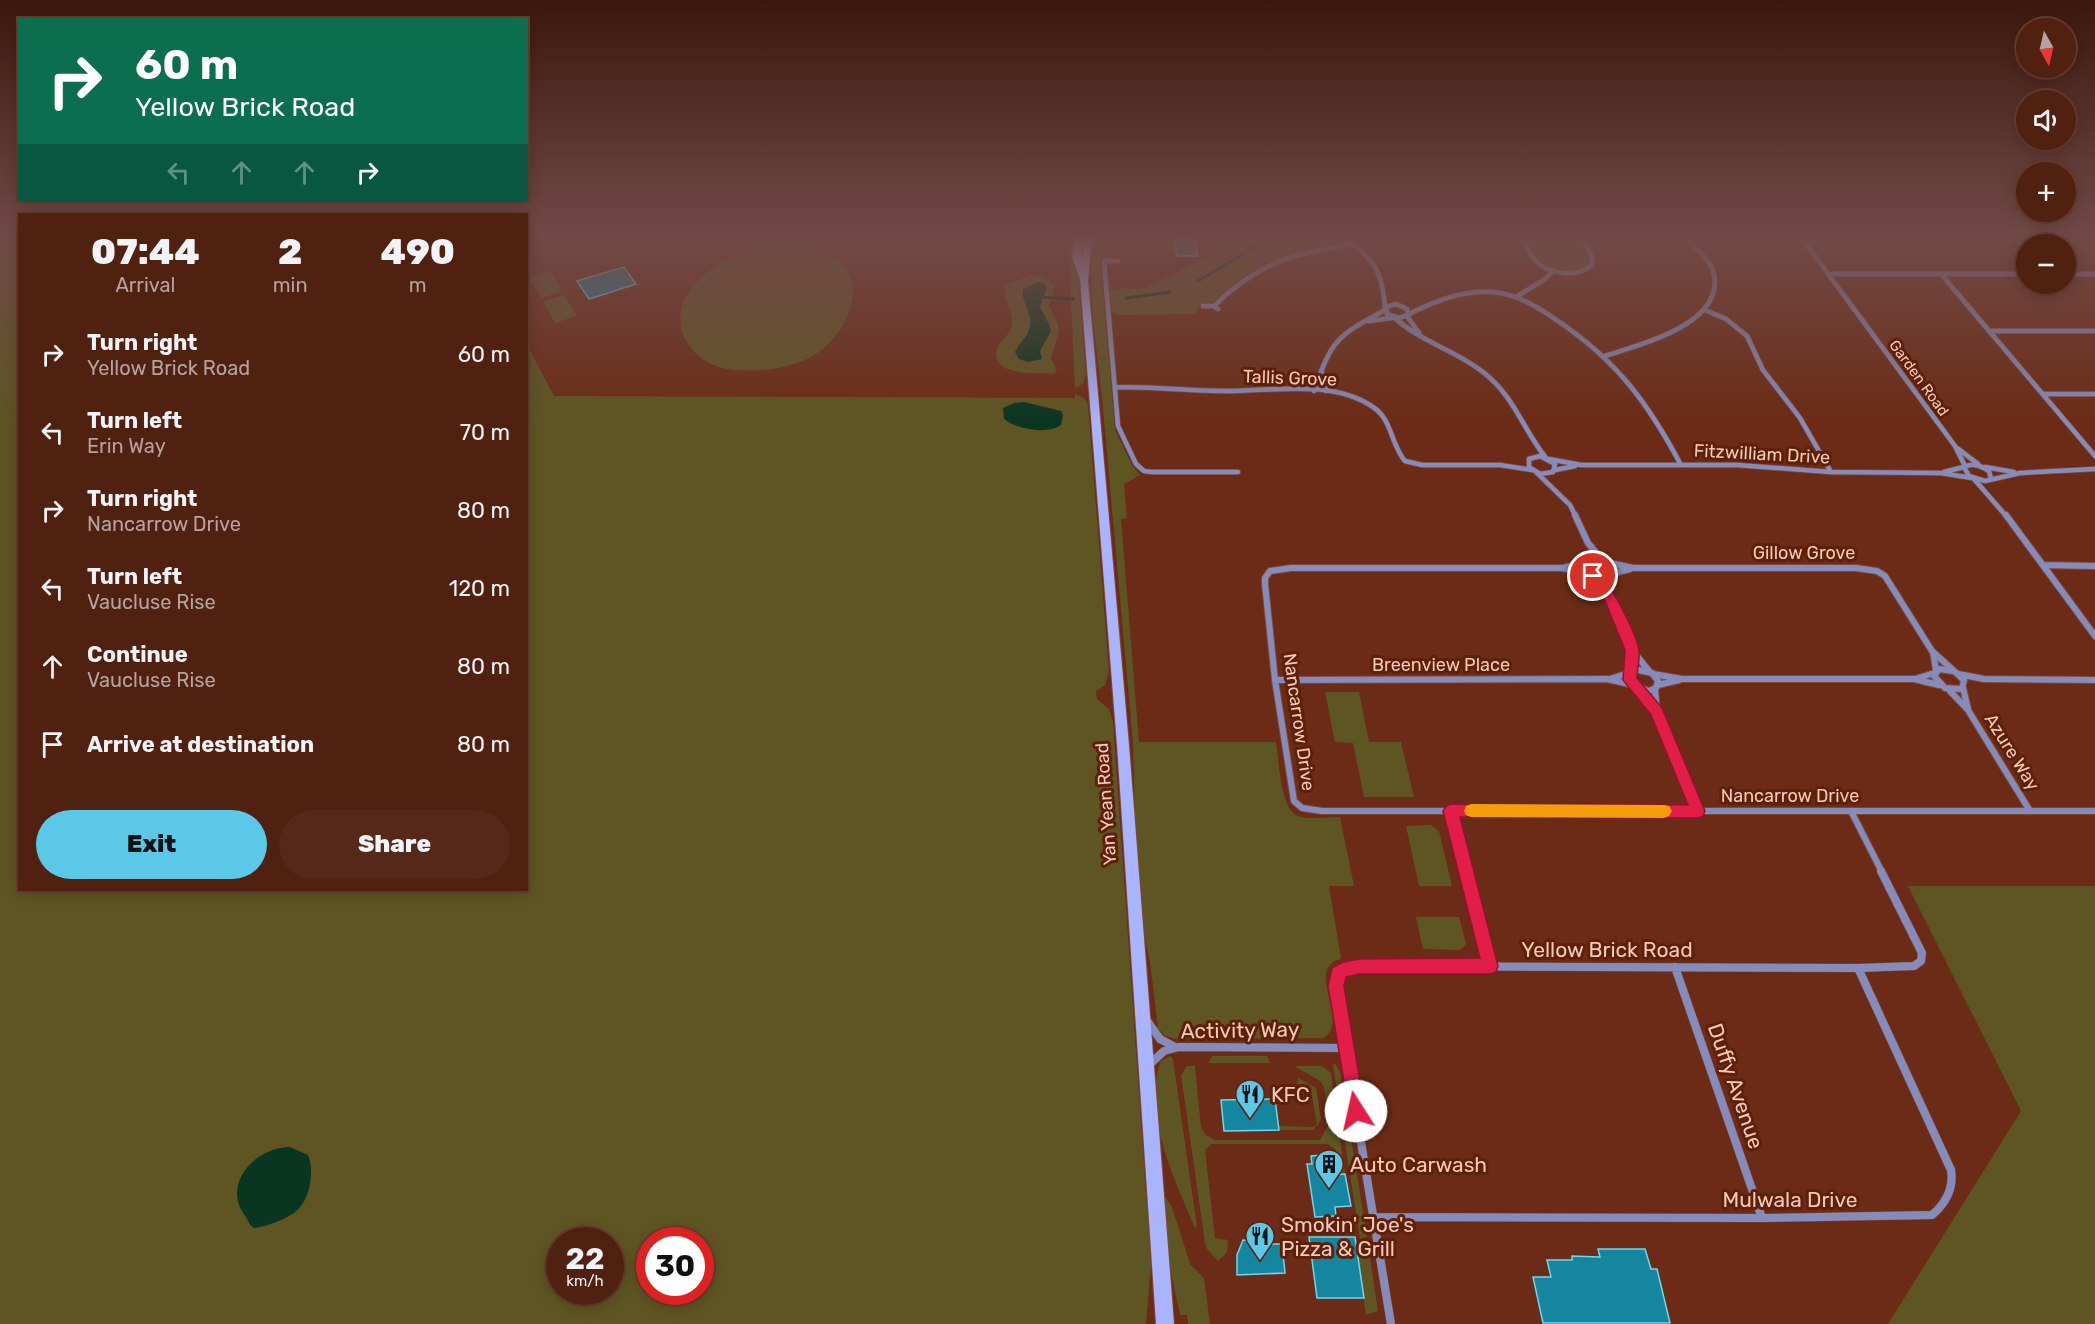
<!DOCTYPE html>
<html lang="en">
<head>
<meta charset="utf-8">
<style>
  :root { --surface:#502010; --page:#562819; --text:#f1f3f6; --muted:#b4a39f; --line:#673e30; --accent:#5ac8e6 }
  body { margin:0; font-family:Rubik,sans-serif; background:var(--page); color:var(--text); height:100vh; display:flex; flex-direction:column; font-size:22px; white-space:nowrap }
  * { box-sizing:border-box; margin:0 }
  p { font-size:20px; color:var(--muted) }
  .icon { flex:none; width:33px; height:33px; fill:none; stroke:currentColor; stroke-width:2; stroke-linecap:round; stroke-linejoin:round }
  .map { position:relative; flex:1; overflow:hidden }
  .side { position:absolute; left:18px; top:213px; width:510px; height:678px; display:flex; flex-direction:column; background:var(--surface); border-radius:0px; box-shadow:0 3px 15px #0003,0 0 0 2px var(--line) }
  .side>* { flex:none }
  .banner { position:absolute; left:18px; top:18px; width:510px; height:183px; border-radius:0px; box-shadow:0 3px 15px #0003,0 0 0 2px var(--line); background:#0b6e4f; color:#fff; overflow:hidden }
  .needle { width:39px; rotate:172deg }
  .controls { position:absolute; left:2016px; top:18px; display:grid; gap:12px }
  .controls a { display:grid; place-items:center; width:60px; height:60px; border-radius:50%; background:var(--surface); box-shadow:0 3px 15px #0003,0 0 0 2px var(--line); font-size:30px }
  .speed { position:absolute; left:546px; top:1227px; display:flex; gap:12px; font-size:30px; font-weight:700; text-align:center }
  .speed>* { display:grid; place-content:center; width:78px; height:78px; border-radius:50%; background:var(--surface); box-shadow:0 3px 15px #0003,0 0 0 2px var(--line); line-height:1 }
  .speed small { font-size:15px; font-weight:400 }
  .speed .limit { border:9px solid #d22; background:#fff; color:#111 }
  .pin { position:absolute; display:grid; place-items:center; width:51px; height:51px; color:#fff; margin:-26px; border:3px solid #fff; border-radius:50%; box-shadow:0 2px 6px #0007 }
  .me { position:absolute; width:66px; margin:-33px; rotate:350deg; stroke-linejoin:round; filter:drop-shadow(0 0 4px #0008) }
  .turn { display:flex; align-items:center; gap:21px; height:126px; padding:0 18px; font-size:27px }
  .turn .icon { width:78px; height:78px; stroke-width:2.5 }
  .turn b { display:block; font-size:42px; line-height:51px }
  .lanes { display:flex; align-items:center; height:57px; padding:0 18px; background:#0003; justify-content:center; gap:30px; direction:ltr }
  .lanes .off { opacity:.35 }
  .eta { display:flex; justify-content:space-evenly; align-items:center; height:102px; text-align:center }
  .eta b { font-size:36px; font-weight:800; line-height:42px }
  .button { display:flex; gap:12px; margin-top:auto; padding:12px 18px }
  .button a { flex:1; height:69px; border-radius:36px; background:var(--accent); color:#111; font-size:24px; font-weight:800; line-height:69px; text-align:center }
  .button a+a { background:var(--page); color:var(--text) }
  ul { padding:0; list-style:none }
  li { display:flex; align-items:center; gap:18px; height:78px; padding:0 18px }
  li div { flex:1 }
  li b { display:block; font-size:22px }
  li em { font-style:normal }
  .map>svg:first-child { display:block }
  .green { fill:#5f5523; fill-rule:evenodd }
  .water { fill:#0a3521 }
  .lines { fill:none; stroke-linecap:round; stroke-linejoin:round }
  .stream { stroke:#0a3521; stroke-width:3 }
  .building { fill:#1586a0; stroke:#75d4ef; stroke-width:1.5 }
  .street-far2-casing { stroke:#834834; stroke-width:6 }
  .street-far1-casing { stroke:#834834; stroke-width:8 }
  .street-casing { stroke:#834834; stroke-width:9 }
  .secondary-casing { stroke:#834834; stroke-width:2 }
  .street-far2 { stroke:#858bba; stroke-width:4.5 }
  .street-far1 { stroke:#858bba; stroke-width:6 }
  .street { stroke:#858bba; stroke-width:8 }
  .secondary { fill:#aab3fe; fill-rule:evenodd }
  .route { fill:#e11d48; stroke:#92132f; stroke-width:1.5 }
  .slow { fill:#f59e0b }
  .labels { text-anchor:middle; dominant-baseline:central; stroke-width:6; stroke-linejoin:round; paint-order:stroke }
  .far-street-label { font-size:15px; fill:#f2cabd; stroke:#5f2009 }
  .street-label { font-size:18px; fill:#f2cabd; stroke:#5f2009 }
  .near-street-label { font-size:21px; fill:#f2cabd; stroke:#5f2009 }
  .near-poi-label { font-size:21px; fill:#f2cabd; stroke:#5f2009; text-anchor:start }
</style>
</head>
<body>
<div class="map">
<svg width="2095" height="1324" viewBox="0 0 2095 1324">
  <rect width="100%" height="100%" fill="#6b2b16"/>
  <path class="green" d="M0,237h20v653h506l1,-545 27,51 521,2v-4l9,4 4,7 21,267 -4,13 -9,6 1,8 12,10 4,13 38,543 -5,59h-1146zM560,1240h50v52h-50zM650,1240h50v52h-50z
    M1068,237h7l11,137 -3,10 -8,4z
    M1235,237h105l2,3 -5,5 -34,6 -34,11 -25,13 -30,26 -16,4 1,3 -5,6 -75,1 -7,-3 -2,-23 35,-1 90,-45z
    M1527,237h51l11,21v5c-12,13 -41,9 -52,-5 -5,-6 -7,-14 -10,-21z
    M1090,244h7l3,14 15,172 18,37 7,8 -16,9 3,34 -6,1 18,223h137c3,18 4,67 22,74 12,4 29,1 42,1l14,69h-25l12,73c-38,9 11,63 -18,79l-146,1 -12,-3 -7,-8 -8,-66 -8,-37 -7,-101 -2,-81 -31,-346 -9,-77z
    M772,245c17,1 33,0 49,6 56,21 29,84 -10,106 -24,12 -50,15 -76,13 -16,-1 -33,-8 -43,-21 -41,-51 35,-100 80,-104z
    M550,271l12,20 -21,7 -12,-21z
    M1032,275h10l13,10 -6,20 9,20 1,6 -8,27 6,12 -3,4c-15,-2 -64,4 -57,-25 2,-9 13,-13 15,-23 3,-15 -11,-26 -7,-41z
    M564,295l13,21 -22,7 -12,-22z
    M1325,692h34l10,50h32l13,55h-50l-11,-54 -18,-1z
    M1431,825l8,6 13,55h-33l-13,-60z
    M1908,886h187v438h-207l133,-213z
    M1416,917h43l7,27 -6,6 -37,-1z
    M1170,1056l3,3 24,168 -2,1c-20,-48 -54,-116 -34,-167z
    M1212,1056h55l3,7h-62z
    M1335,1063l6,12 26,162 -7,2 -27,-174z
    M1187,1066h8l6,62 5,7 8,5h106l9,-16 -5,-37 -4,-6 -26,-15h28l9,7 14,101h-4l-5,-24 -8,-6h-117l-6,6 10,88 13,2 -1,12 -9,9 -11,-12 -2,-6 -24,-168z
    M1298,1078l18,10 5,32 -8,10h-34v-4l34,1 4,-3 -7,-39 -12,-1z
    M1164,1195l8,12 18,57 14,14 6,46h-22l-1,-9h-7l-10,-47z
    M1356,1243l12,1 10,67 -12,4z"/>
  <path class="water" d="M1037,282l7,1 3,5 -7,19 9,17 2,7 -11,20 2,8 -14,3 -9,-3 -4,-7c4,-9 12,-14 15,-25 3,-15 -9,-24 -7,-37z
    M1024,402l37,9 2,4 -2,10c-14,10 -45,4 -57,-6l-1,-11 11,-5z
    M290,1147l18,8c7,16 2,47 -14,58 -10,7 -29,14 -40,15 -5,-3 -5,-6 -8,-11 -26,-32 9,-70 44,-70z"/>
  <g class="lines">
    <path class="stream" d="M1198,281l58,-35 31,-9
      M1038,297l35,2
      M1126,298l44,-6"/>
  </g>
  <path class="building" d="M1174,237h21l2,19h-20z
    M624,267l12,17 -47,15 -12,-18z
    M1275,1099l4,31 -55,1 -3,-31z
    M1322,1155l1,9 6,1 1,10 15,-1 6,32 -16,1 1,9 -21,1 -8,-53h5l-1,-8z
    M1309,1237h46l9,61h-47z
    M1243,1240l18,2v2h21l3,29 -48,2v-20z
    M1598,1249h47l6,20h6l13,54h-127l-10,-46h18l-4,-17h25v-4l28,1z"/>
  <g class="lines">
    <g class="street-far2-casing">
      <path id="street-far2" d="M1343,237c31,22 39,32 42,71
        M1523,237c3,7 6,16 11,22 14,16 42,19 58,6v-8l-10,-20
        M1801,237l154,209 10,20
        M1118,261h-14l14,165 18,38 8,7 8,1h86
        M1828,274h198
        M1941,274l154,182
        M2066,274h29
        M1516,297l29,-18 8,-8
        M1396,304l11,5 1,6 -9,3 -12,-4 -1,-7z
        M1203,306h11l4,3
        M1214,306c23,-23 48,-40 80,-50 20,-5 41,-7 60,-14
        M1705,310l21,9 21,17 16,34 37,48 31,54
        M1409,314c26,-13 54,-24 83,-22 25,2 46,15 66,29 59,40 90,82 123,144
        M1407,316l12,17
        M1395,318c26,24 60,32 88,54 32,25 39,56 63,86
        M1369,321l23,-3
        M1989,331h106
        M1605,356c35,-12 119,-31 109,-82 -3,-15 -20,-25 -28,-37
        M1322,372l4,19
        M1116,387c35,0 70,3 105,4 48,1 110,-13 152,16 19,12 18,38 32,54l17,4h78l32,5
        M1314,391c18,-52 23,-55 71,-81
        M2043,394h52
        M1957,448l21,16
        M1540,456l15,8 -2,8 -13,2 -11,-7v-8z
        M1549,459l32,6h156l94,7 110,1 31,5
        M1985,467l29,5
        M1555,470l20,-4
        M1536,472l34,33 6,12
        M1944,472l20,-5
        M1974,479l33,38
        M1991,479l-2,-8c-8,-5 -16,-9 -25,-4l5,9 16,5 35,-8 75,-4"/>
    </g>
    <g class="street-far1-casing">
      <path id="street-far1" d="M1575,515l13,28 14,17
        M2006,515l89,121
        M1592,559l16,5 4,6 -3,5 -11,2 -11,-6 -1,-9z
        M1605,562l28,6h223l21,3 8,5 47,75 32,29 -2,9 -17,-1 -11,-12 5,-7 14,2
        M2043,565l52,1
        M1566,567l19,-4
        M1590,573l-28,-5h-271l-21,3 -5,7v6l10,96 19,121 8,7 20,3h773
        M1610,574l20,-5
        M1593,576l16,17 23,57 17,21
        M1933,652l3,18
        M1634,669l18,4 6,8 -2,7 -7,3 -14,-5 -6,-9z
        M1631,671l1,-20
        M1653,674l29,5h232l25,6
        M1958,674l26,5 111,1
        M1610,679l19,-6
        M1915,679l19,-6
        M1275,680l332,-1 27,6
        M1658,685l21,-5
        M1963,688l5,21
        M1639,689l18,23 41,99
        M1655,689l2,23
        M1949,690l19,20 62,101
        M1451,811l15,61
        M1851,811l31,61"/>
    </g>
    <g class="street-casing">
      <path id="street" d="M1466,871l24,95
        M1675,967l87,251
        M1148,1022l12,17 15,8
        M1150,1064l14,-13 15,-4 166,1
        M1374,1217l388,1 170,-3c14,-12 22,-26 19,-45l-93,-202
        M1391,1324l-49,-297 -6,-41 2,-13 5,-4 16,-3 499,2 56,-2 7,-5 1,-8 -41,-82"/>
    </g>
    <g class="secondary-casing">
      <path id="secondary" d="M1074,237h8v23l2,-23h8l-4,44 41,464 45,579h-18l-39,-579 -37,-466 -8,-22z"/>
    </g>
    <use href="#street-far2" class="street-far2"/>
    <use href="#street-far1" class="street-far1"/>
    <use href="#street" class="street"/>
    <use href="#secondary" class="secondary"/>
  </g>
  <linearGradient id="sky" x2="0" y2="1"><stop stop-color="#3b180c"/><stop offset="0.56" stop-color="#714a47"/><stop offset="1" stop-color="#714a47" stop-opacity="0"/></linearGradient>
  <rect width="2095" height="422" fill="url(#sky)"/>
  <path class="route" d="M1593,571c16,5 43,63 46,79 1,9 -2,20 -2,28l25,30 43,103 -2,5 -5,2 -238,-1 38,149 -2,6 -6,2h-131l-13,3 -2,9 21,125 -3,6 -6,3 -6,-3 -22,-131 4,-18 11,-6 16,-3 121,-1 -37,-147 3,-5 5,-2 237,1 -37,-90 -28,-35 2,-30 -22,-54 -16,-20z"/>
  <path class="slow" d="M1471,804l193,1 5,1 3,5 -3,5 -5,2 -193,-1 -5,-2 -2,-4 2,-5z"/>
  <defs>
    <g id="restaurant-pin" transform="scale(1.5)"><path d="M0 17L-7.5 6A9.5 9.5 0 1 1 7.5 6Z" fill="#5ac8e6" stroke="#5f2009"/><path d="M-5-6h1v4h1v-4h1v4h1v-4h1v5L-1.5 .5V6h-2V.5L-5-1ZM5-6V6H3V1.5H1.5Q1.5-4 5-6Z" fill="#111"/></g>
    <g id="building-pin" transform="scale(1.5)"><path d="M0 17L-7.5 6A9.5 9.5 0 1 1 7.5 6Z" fill="#5ac8e6" stroke="#5f2009"/><path d="M-4-6H4V6H1V3H-1V6H-4ZM-2.5-4.3h1.7v1.8h-1.7ZM.8-4.3h1.7v1.8H.8ZM-2.5-1h1.7V.8h-1.7ZM.8-1h1.7V.8H.8Z" fill="#111"/></g>
  </defs>
  <g fill-rule="evenodd">
    <use href="#restaurant-pin" x="1250" y="1094"/>
    <use href="#building-pin" x="1329" y="1164"/>
    <use href="#restaurant-pin" x="1260" y="1236"/>
  </g>
  <g class="labels">
    <g class="far-street-label">
      <text transform="translate(1919 378) rotate(54)">Garden Road</text>
    </g>
    <g class="street-label">
      <text transform="translate(1290 378) rotate(2)">Tallis Grove</text>
      <text transform="translate(1762 454) rotate(3)">Fitzwilliam Drive</text>
      <text x="1804" y="553">Gillow Grove</text>
      <text x="1441" y="665">Breenview Place</text>
      <text transform="translate(1299 722) rotate(82)">Nancarrow Drive</text>
      <text transform="translate(2012 752) rotate(58)">Azure Way</text>
      <text x="1790" y="796">Nancarrow Drive</text>
      <text transform="translate(1106 804) rotate(-94)">Yan Yean Road</text>
    </g>
    <g class="near-street-label">
      <text x="1607" y="949">Yellow Brick Road</text>
      <text transform="translate(1240 1030) rotate(-1)">Activity Way</text>
      <text transform="translate(1736 1086) rotate(71)">Duffy Avenue</text>
      <text x="1790" y="1199">Mulwala Drive</text>
    </g>
    <g class="near-poi-label">
      <text x="1271" y="1094">KFC</text>
      <text x="1350" y="1164">Auto Carwash</text>
      <text x="1281" y="1224">Smokin' Joe's<tspan x="1281" dy="24">Pizza &amp; Grill</tspan></text>
    </g>
  </g>
</svg>
<div class="controls">
<a><svg class="needle" viewBox="-14 -14 28 28"><path d="M0-13l5 13h-10z" fill="#e53935"/><path d="M0 13l5-13h-10z" fill="#b4a39f"/></svg></a>
<a><svg class="icon" aria-label="sound" viewBox="0 0 24 24"><path d="M4 9h4l5-4v14l-5-4H4zM17 9q2 3 0 6"/></svg></a>
<a>+</a>
<a>−</a>
</div>
<div class="speed"><div>22<small>km/h</small></div><div class="limit">30</div></div>
<div class="pin" style="left:1593px;top:576px;background:#d93025"><svg class="icon" aria-label="arrive" viewBox="0 0 24 24"><path d="M6 21V4h12l-3 4 3 4H6"/></svg></div>
<svg class="me" style="left:1356px;top:1111px" viewBox="-20 -20 40 40"><circle r="19" fill="#fff"/><path d="M0-13L10 11 0 6-10 11z" fill="#e11d48"/></svg>
<div class="banner">
<div class="turn"><svg class="icon" aria-label="right" viewBox="0 0 24 24"><path d="M7 20v-9h11M14 6l5 5-5 5"/></svg><div><b>60 m</b>Yellow Brick Road</div></div>
<div class="lanes"><svg class="icon off" aria-label="left" viewBox="0 0 24 24"><path d="M17 20v-9H6M10 6l-5 5 5 5"/></svg><svg class="icon off" aria-label="ahead" viewBox="0 0 24 24"><path d="M12 20V5M6 11l6-6 6 6"/></svg><svg class="icon off" aria-label="ahead" viewBox="0 0 24 24"><path d="M12 20V5M6 11l6-6 6 6"/></svg><svg class="icon" aria-label="right" viewBox="0 0 24 24"><path d="M7 20v-9h11M14 6l5 5-5 5"/></svg></div>
</div>
<section class="side">
<div class="eta">
<div><b>07:44</b><p>Arrival</p></div>
<div><b>2</b><p>min</p></div>
<div><b>490</b><p>m</p></div>
</div>
<ul>
<li><svg class="icon" aria-label="right" viewBox="0 0 24 24"><path d="M7 20v-9h11M14 6l5 5-5 5"/></svg><div><b>Turn right</b><p>Yellow Brick Road</p></div><em>60 m</em></li>
<li><svg class="icon" aria-label="left" viewBox="0 0 24 24"><path d="M17 20v-9H6M10 6l-5 5 5 5"/></svg><div><b>Turn left</b><p>Erin Way</p></div><em>70 m</em></li>
<li><svg class="icon" aria-label="right" viewBox="0 0 24 24"><path d="M7 20v-9h11M14 6l5 5-5 5"/></svg><div><b>Turn right</b><p>Nancarrow Drive</p></div><em>80 m</em></li>
<li><svg class="icon" aria-label="left" viewBox="0 0 24 24"><path d="M17 20v-9H6M10 6l-5 5 5 5"/></svg><div><b>Turn left</b><p>Vaucluse Rise</p></div><em>120 m</em></li>
<li><svg class="icon" aria-label="ahead" viewBox="0 0 24 24"><path d="M12 20V5M6 11l6-6 6 6"/></svg><div><b>Continue</b><p>Vaucluse Rise</p></div><em>80 m</em></li>
<li><svg class="icon" aria-label="arrive" viewBox="0 0 24 24"><path d="M6 21V4h12l-3 4 3 4H6"/></svg><div><b>Arrive at destination</b></div><em>80 m</em></li>
</ul>
<div class="button"><a>Exit</a><a>Share</a></div>
</section>
</div>
</body>
</html>
